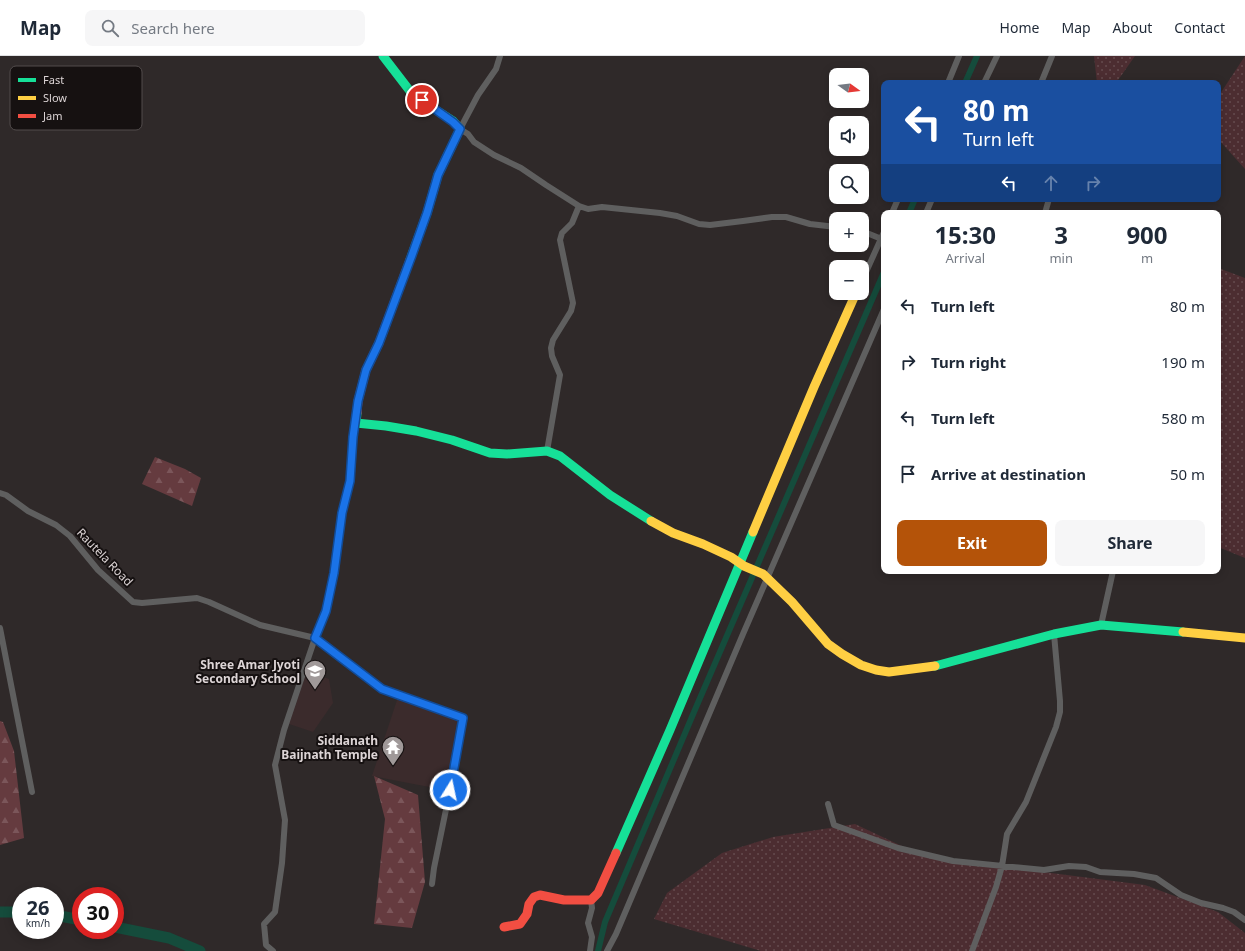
<!DOCTYPE html>
<html lang="en">
<head>
<meta charset="utf-8">
<style>
  :root { --surface:#fff; --page:#f6f6f7; --text:#1f2937; --muted:#747a83; --line:#e0e1e3; --accent:#b45309 }
  body { margin:0; font-family:"Noto Sans",sans-serif; background:var(--page); color:var(--text); height:100vh; display:flex; flex-direction:column; font-size:15px; white-space:nowrap }
  * { box-sizing:border-box; margin:0 }
  p { font-size:13px; color:var(--muted) }
  .icon { flex:none; width:22px; height:22px; fill:none; stroke:currentColor; stroke-width:2; stroke-linecap:round; stroke-linejoin:round }
  .map { position:relative; flex:1; overflow:hidden }
  .panel { position:absolute; left:881px; top:154px; width:340px; height:364px; display:flex; flex-direction:column; background:var(--surface); border-radius:8px; box-shadow:0 2px 10px #0003 }
  .panel>* { flex:none }
  .banner { position:absolute; left:881px; top:24px; width:340px; height:122px; border-radius:8px; box-shadow:0 2px 10px #0003; background:#1a4fa0; color:#fff; overflow:hidden }
  .needle { width:26px; rotate:105deg }
  .tools { position:absolute; left:829px; top:12px; display:grid; gap:8px }
  .tools a { display:grid; place-items:center; width:40px; height:40px; border-radius:8px; background:var(--surface); box-shadow:0 2px 10px #0003; font-size:20px }
  .speed { position:absolute; left:12px; top:831px; display:flex; gap:8px; font-size:20px; font-weight:700; text-align:center }
  .speed>* { display:grid; place-content:center; width:52px; height:52px; border-radius:50%; background:var(--surface); box-shadow:0 2px 10px #0003; line-height:1 }
  .speed small { font-size:10px; font-weight:400 }
  .speed .limit { border:6px solid #d22; background:#fff; color:#111 }
  .pin { position:absolute; display:grid; place-items:center; width:34px; height:34px; color:#fff; margin:-17px; border:2px solid #fff; border-radius:50%; box-shadow:0 1px 4px #0007 }
  .me { position:absolute; width:44px; margin:-22px; rotate:10deg; stroke-linejoin:round; filter:drop-shadow(0 0 3px #0008) }
  .turn { display:flex; align-items:center; gap:14px; height:84px; padding:0 16px; font-size:18px }
  .turn .icon { width:52px; height:52px; stroke-width:2.5 }
  .turn b { display:block; font-size:28px; line-height:34px }
  .lanes { display:flex; align-items:center; height:38px; padding:0 16px; background:#0003; justify-content:center; gap:20px; direction:ltr }
  .lanes .off { opacity:.35 }
  .eta { display:flex; justify-content:space-evenly; align-items:center; height:68px; text-align:center }
  .eta b { font-size:24px; font-weight:700; line-height:28px }
  .primary-button { display:flex; gap:8px; margin-top:auto; padding:8px 16px }
  .primary-button a { flex:1; height:46px; border-radius:8px; background:var(--accent); color:#fff; font-size:16px; font-weight:700; line-height:46px; text-align:center }
  .primary-button a+a { background:var(--page); color:var(--text) }
  ul { padding:0; list-style:none }
  li { display:flex; align-items:center; gap:12px; height:56px; padding:0 16px }
  li div { flex:1 }
  li b { display:block; font-size:15px }
  li em { font-style:normal }
  header { display:flex; align-items:center; gap:24px; box-sizing:border-box; height:56px; padding:0 20px; background:var(--surface); border-bottom:1px solid var(--line) }
  header strong { font-size:19px }
  nav { display:flex; gap:22px; margin-inline-start:auto; font-size:14px }
  .search { width:280px; height:36px; background:var(--page); display:flex; align-items:center; gap:10px; box-sizing:border-box; padding:0 14px; border-radius:8px; color:var(--muted); font-size:15px }
  .map>svg:first-child { display:block }
  .built { fill:#3b2b2c }
  .grass { fill:url(#grass-dots) }
  .forest { fill:url(#forest-firs) }
  .lines { fill:none; stroke-linecap:round; stroke-linejoin:round }
  .canal { stroke:#154c3c; stroke-width:6 }
  .river { stroke:#154c3c; stroke-width:11 }
  .street { stroke:#5f5f5f; stroke-width:6 }
  .fast { stroke:#16e098; stroke-width:9 }
  .slow { stroke:#ffcf43; stroke-width:9 }
  .jam { stroke:#f24e42; stroke-width:9 }
  .route-casing { stroke:#114b97; stroke-width:10 }
  .route { stroke:#1a73e8; stroke-width:7 }
  .labels { text-anchor:middle; dominant-baseline:central; stroke-width:4; stroke-linejoin:round; paint-order:stroke }
  .street-label { font-size:12px; fill:#ddd5d6; stroke:#161111 }
  .poi-label { font-size:12px; font-weight:bold; fill:#ddd5d6; stroke:#161111; text-anchor:end }
  .key { fill:#161111; stroke:#524c4c; stroke-width:1 }
  .key-label { font-size:11px; fill:#ddd5d6 }
</style>
</head>
<body>
<header>
<strong>Map</strong>
<div class="search"><svg class="icon" aria-label="search" viewBox="0 0 24 24"><circle cx="10" cy="10" r="6"/><path d="M15 15l6 6"/></svg>Search here</div>
<nav><a>Home</a><a>Map</a><a>About</a><a>Contact</a></nav>
</header>
<div class="map">
<svg width="1245" height="895" viewBox="0 0 1245 895">
  <defs>
    <pattern id="grass-dots" width="8" height="8" patternUnits="userSpaceOnUse"><rect width="8" height="8" fill="#4c2d31"/><path d="M2 2h.1M6 6h.1" fill="none" stroke="#654b4e" stroke-width="1.8" stroke-linecap="round"/></pattern>
    <pattern id="forest-firs" width="22" height="20" patternUnits="userSpaceOnUse"><rect width="22" height="20" fill="#653b3f"/><path d="M5 1l3.5 6h-7zM16 11l3.5 6h-7z" fill="#7b565a"/></pattern>
  </defs>
  <rect width="100%" height="100%" fill="#2f2929"/>
  <path class="built" d="M307,615l22,8 4,24 -20,29 -24,-8z
    M398,641l63,22 -16,71 -73,-14z"/>
  <path class="grass" d="M1094,0h41l-19,27h-19z
    M1245,0v113l-27,-30v-42z
    M1218,213h3l24,9v280l-27,-11z
    M855,768l70,33 220,28 73,27 27,21v18h-484l-107,-32 13,-26 55,-40 51,-16z"/>
  <path class="forest" d="M155,401l30,12 16,9 -9,28 -50,-22z
    M0,665l3,1 11,29 10,87 -24,7z
    M374,720l44,19 7,87 -13,46 -38,-4 11,-105z"/>
  <g class="lines">
    <path class="canal" d="M965,27l12,-27
      M909,157l6,-14
      M598,895l7,-29 89,-210 190,-440"/>
    <path class="river" d="M0,856h21
      M55,859l26,5
      M115,871l54,11 31,13"/>
    <path class="street" d="M500,0l-4,13 -18,26 -18,34 8,5 6,8 20,13 27,13 25,17 33,21 9,3 14,-2 58,6 17,3 22,8 11,1 33,-4 29,-4h14l24,7 26,3
      M948,27l11,-27
      M984,27l13,-27
      M1041,27l11,-27
      M892,157l6,-14
      M926,157l6,-14
      M1045,157l4,-14
      M862,175l22,9
      M862,225l22,-49
      M547,395l13,-76 -8,-19 -1,-8 2,-8 18,-29 2,-8 -13,-63 2,-7 10,-10 7,-17
      M0,437l6,2 22,16 28,14 14,11 28,34 35,32 9,1 55,-5 12,4 51,23 55,13 67,51 81,29 -13,72 -16,78 -2,16
      M1101,569l12,-54
      M0,572l32,164
      M828,748l6,21 64,23 55,13 91,9 25,-4 17,1 14,5 34,2 22,4 25,17 20,8 22,5 11,4 11,8
      M273,895l-7,-6 -2,-21 11,-12 7,-49 3,-43 -10,-55 9,-35 31,-92 11,-27 8,-38 9,-60 7,-32 3,-44 3,-14
      M590,895l2,-14 -4,-14 4,-15 -1,-8
      M607,895l9,-17 127,-300 141,-325
      M972,895l24,-64 6,-21 5,-32 19,-32 30,-75 4,-15v-11l-6,-67"/>
    <path class="fast" d="M383,0l30,39 40,26 7,8 -22,46 -11,38 -17,47
      M357,357l-1,10 30,3 30,5 36,9 38,13 17,1 40,-3 13,5 50,39 41,26
      M935,610l119,-32 47,-9 82,7
      M616,797l54,-123 83,-198"/>
    <path class="slow" d="M651,465l22,12 30,11 28,13 13,9 19,8 29,28 36,42 14,10 19,11 15,5 13,2 46,-6
      M753,476l61,-145 42,-94
      M1183,576l62,6"/>
    <path class="jam" d="M357,357l1,-12 8,-31 13,-27 31,-83
      M504,871l16,-3 7,-10 2,-10 5,-7 6,-2 24,5h27l7,-7 18,-40"/>
  </g>
  <g class="lines">
    <g class="route-casing">
      <path id="route" d="M422,44l31,22 7,7 -22,46 -11,38 -15,42 -33,88 -13,27 -8,31 -5,36 -3,44 -8,32 -8,60 -8,38 -11,27 67,51 81,29 -13,72"/>
    </g>
    <use href="#route" class="route"/>
  </g>
  <defs>
    <g id="school-pin" transform="scale(1.15)"><path d="M0 17L-7.5 6A9.5 9.5 0 1 1 7.5 6Z" fill="#a09999" stroke="#161111"/><path d="M0-5L7-2L0 1L-7-2ZM-4 1L0 2.5L4 1V4Q0 6-4 4Z" fill="#fff"/></g>
    <g id="temple-pin" transform="scale(1.15)"><path d="M0 17L-7.5 6A9.5 9.5 0 1 1 7.5 6Z" fill="#a09999" stroke="#161111"/><path d="M0-6L5-2H3V0L6.5 2.5H4V6H1.5V3h-3V6H-4V2.5H-6.5L-3 0V-2H-5Z" fill="#fff"/></g>
  </defs>
  <g fill-rule="evenodd">
    <use href="#school-pin" x="315" y="615"/>
    <use href="#temple-pin" x="393" y="691"/>
  </g>
  <g class="labels">
    <g class="street-label">
      <text transform="translate(105 501) rotate(46)">Rautela Road</text>
    </g>
    <g class="poi-label">
      <text x="300" y="608">Shree Amar Jyoti<tspan x="300" dy="14">Secondary School</tspan></text>
      <text x="378" y="684">Siddanath<tspan x="378" dy="14">Baijnath Temple</tspan></text>
    </g>
  </g>
  <rect x="10" y="10" width="132" height="64" rx="6" class="key"/>
  <rect x="18" y="22" width="18" height="4" fill="#16e098"/>
  <rect x="18" y="40" width="18" height="4" fill="#ffcf43"/>
  <rect x="18" y="58" width="18" height="4" fill="#f24e42"/>
  <g class="key-label">
    <text x="43" y="28">Fast</text>
    <text x="43" y="46">Slow</text>
    <text x="43" y="64">Jam</text>
  </g>
</svg>
<div class="tools">
<a><svg class="needle" viewBox="-14 -14 28 28"><path d="M0-13l5 13h-10z" fill="#e53935"/><path d="M0 13l5-13h-10z" fill="#747a83"/></svg></a>
<a><svg class="icon" aria-label="sound" viewBox="0 0 24 24"><path d="M4 9h4l5-4v14l-5-4H4zM17 9q2 3 0 6"/></svg></a>
<a><svg class="icon" aria-label="search" viewBox="0 0 24 24"><circle cx="10" cy="10" r="6"/><path d="M15 15l6 6"/></svg></a>
<a>+</a>
<a>−</a>
</div>
<div class="speed"><div>26<small>km/h</small></div><div class="limit">30</div></div>
<div class="pin" style="left:422px;top:44px;background:#d93025"><svg class="icon" aria-label="arrive" viewBox="0 0 24 24"><path d="M6 21V4h12l-3 4 3 4H6"/></svg></div>
<svg class="me" style="left:450px;top:734px" viewBox="-20 -20 40 40"><circle r="17" fill="#1a73e8" stroke="#fff" stroke-width="3"/><path d="M0-11L8 9 0 5-8 9z" fill="#fff"/></svg>
<div class="banner">
<div class="turn"><svg class="icon" aria-label="left" viewBox="0 0 24 24"><path d="M17 20v-9H6M10 6l-5 5 5 5"/></svg><div><b>80 m</b>Turn left</div></div>
<div class="lanes"><svg class="icon" aria-label="left" viewBox="0 0 24 24"><path d="M17 20v-9H6M10 6l-5 5 5 5"/></svg><svg class="icon off" aria-label="ahead" viewBox="0 0 24 24"><path d="M12 20V5M6 11l6-6 6 6"/></svg><svg class="icon off" aria-label="right" viewBox="0 0 24 24"><path d="M7 20v-9h11M14 6l5 5-5 5"/></svg></div>
</div>
<section class="panel">
<div class="eta">
<div><b>15:30</b><p>Arrival</p></div>
<div><b>3</b><p>min</p></div>
<div><b>900</b><p>m</p></div>
</div>
<ul>
<li><svg class="icon" aria-label="left" viewBox="0 0 24 24"><path d="M17 20v-9H6M10 6l-5 5 5 5"/></svg><div><b>Turn left</b></div><em>80 m</em></li>
<li><svg class="icon" aria-label="right" viewBox="0 0 24 24"><path d="M7 20v-9h11M14 6l5 5-5 5"/></svg><div><b>Turn right</b></div><em>190 m</em></li>
<li><svg class="icon" aria-label="left" viewBox="0 0 24 24"><path d="M17 20v-9H6M10 6l-5 5 5 5"/></svg><div><b>Turn left</b></div><em>580 m</em></li>
<li><svg class="icon" aria-label="arrive" viewBox="0 0 24 24"><path d="M6 21V4h12l-3 4 3 4H6"/></svg><div><b>Arrive at destination</b></div><em>50 m</em></li>
</ul>
<div class="primary-button"><a>Exit</a><a>Share</a></div>
</section>
</div>
</body>
</html>
